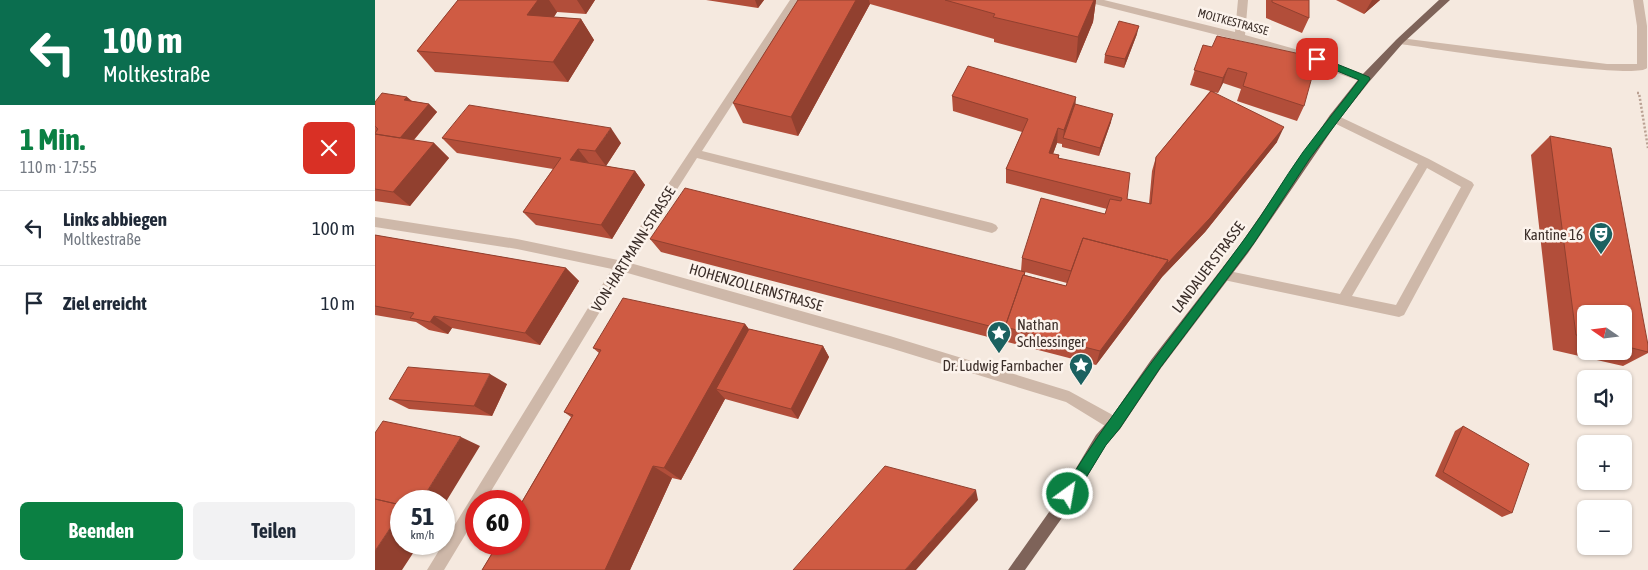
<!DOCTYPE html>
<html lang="de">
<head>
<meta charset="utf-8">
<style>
  :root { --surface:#fff; --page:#f2f2f3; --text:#1f2937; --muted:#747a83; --line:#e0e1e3; --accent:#0b8043 }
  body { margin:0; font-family:"Asap Condensed",sans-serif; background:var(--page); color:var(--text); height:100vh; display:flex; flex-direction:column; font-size:19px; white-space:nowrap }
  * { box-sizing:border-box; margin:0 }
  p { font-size:16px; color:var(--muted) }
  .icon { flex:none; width:28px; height:28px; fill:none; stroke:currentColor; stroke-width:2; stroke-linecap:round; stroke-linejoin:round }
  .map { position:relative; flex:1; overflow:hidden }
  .panel { display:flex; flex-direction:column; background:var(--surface); width:375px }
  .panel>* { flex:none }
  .top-card { background:#0b6e4f; color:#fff; overflow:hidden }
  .needle { width:32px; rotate:284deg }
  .tools { position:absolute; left:1202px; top:305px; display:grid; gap:10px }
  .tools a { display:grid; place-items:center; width:55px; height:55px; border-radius:8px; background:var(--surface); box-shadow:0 1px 4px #0004; font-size:25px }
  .speed { position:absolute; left:15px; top:490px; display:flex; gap:10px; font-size:25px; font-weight:700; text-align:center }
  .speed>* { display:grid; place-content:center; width:65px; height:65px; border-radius:50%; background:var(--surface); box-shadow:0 1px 4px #0004; line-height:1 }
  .speed small { font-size:12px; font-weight:400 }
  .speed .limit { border:8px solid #d22; background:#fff; color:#111 }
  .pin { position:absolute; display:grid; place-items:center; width:42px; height:42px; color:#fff; margin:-21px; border-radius:10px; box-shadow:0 2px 8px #0006 }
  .me { position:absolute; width:55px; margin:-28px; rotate:32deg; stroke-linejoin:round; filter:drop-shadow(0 0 4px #0008) }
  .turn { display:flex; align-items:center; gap:18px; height:105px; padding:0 20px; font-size:22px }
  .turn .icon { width:65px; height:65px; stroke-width:2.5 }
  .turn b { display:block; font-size:35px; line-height:42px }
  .round { display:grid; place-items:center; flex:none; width:52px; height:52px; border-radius:8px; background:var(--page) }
  .headline { display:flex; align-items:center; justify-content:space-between; height:85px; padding:0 20px }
  h1 { font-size:30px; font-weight:700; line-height:38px; color:var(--accent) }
  .cta { display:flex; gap:10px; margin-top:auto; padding:10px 20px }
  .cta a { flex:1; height:58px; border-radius:8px; background:var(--accent); color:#fff; font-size:20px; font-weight:700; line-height:58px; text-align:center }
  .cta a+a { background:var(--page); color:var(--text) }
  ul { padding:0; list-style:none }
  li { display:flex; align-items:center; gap:15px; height:75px; padding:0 20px; border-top:1px solid var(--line) }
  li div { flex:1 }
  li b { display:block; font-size:19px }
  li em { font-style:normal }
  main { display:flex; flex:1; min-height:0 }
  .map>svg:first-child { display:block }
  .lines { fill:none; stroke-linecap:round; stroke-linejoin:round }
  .path { stroke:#baa193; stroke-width:2.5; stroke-dasharray:2 2; stroke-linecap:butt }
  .minor { fill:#ceb8a9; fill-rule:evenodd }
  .major { fill:#7e6359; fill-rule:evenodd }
  .wall { fill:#b24e3a; fill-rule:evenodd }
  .shaded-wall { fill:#91402f }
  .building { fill:#cf5b43; stroke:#91402f }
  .route { fill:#0b8043; stroke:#07532c }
  .labels { text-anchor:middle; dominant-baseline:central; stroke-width:5; stroke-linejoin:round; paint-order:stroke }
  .far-street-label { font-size:12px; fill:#3b2e29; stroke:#fcf3ec }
  .poi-label { font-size:15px; fill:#3b2e29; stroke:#fcf3ec; text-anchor:end }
  .street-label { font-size:15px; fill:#3b2e29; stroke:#fcf3ec }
</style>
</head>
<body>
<main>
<section class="panel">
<div class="top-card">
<div class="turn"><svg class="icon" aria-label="left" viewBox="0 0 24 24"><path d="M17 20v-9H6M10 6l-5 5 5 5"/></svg><div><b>100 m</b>Moltkestraße</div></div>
</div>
<div class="headline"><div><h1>1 Min.</h1><p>110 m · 17:55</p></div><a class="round" style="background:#d93025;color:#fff"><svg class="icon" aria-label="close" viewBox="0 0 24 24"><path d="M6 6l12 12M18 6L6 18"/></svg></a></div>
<ul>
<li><svg class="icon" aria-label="left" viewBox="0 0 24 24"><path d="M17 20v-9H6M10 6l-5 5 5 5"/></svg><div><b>Links abbiegen</b><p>Moltkestraße</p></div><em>100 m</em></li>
<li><svg class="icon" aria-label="arrive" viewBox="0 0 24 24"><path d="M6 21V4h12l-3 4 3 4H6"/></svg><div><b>Ziel erreicht</b></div><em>10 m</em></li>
</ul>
<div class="cta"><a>Beenden</a><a>Teilen</a></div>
</section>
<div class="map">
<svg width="1273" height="570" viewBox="0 0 1273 570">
  <rect width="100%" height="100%" fill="#f5e9df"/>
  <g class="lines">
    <path class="path" d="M1262,93h2l9,55"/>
    <path class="minor" d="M415,0h10l-98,151 290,72 4,2 2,3 -2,3 -4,2 -295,-75 -67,105 260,73 179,55 51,28 2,5 -2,5 -5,2 -5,-2 -44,-27 -176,-54 -266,-76 -139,229h-9v16l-32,53h-17l185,-301 -95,-20 -142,-22v-10l142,22 101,21z
      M711,0h18l131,32 3,-32h10l-3,35 57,16 67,25 1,3 -5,4 -104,-37 -170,-43z
      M1258,0h10l4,26v42c-11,13 -217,-20 -247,-24l-5,-3 5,-3 207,26h30v-38z
      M959,114l95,45 43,23 2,3 -70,130 -5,2 -175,-37 -4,-1 -2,-4 2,-4 4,-1 116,24 78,-130 -88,-43 -1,-3 1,-3zM1052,168l34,19 -65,118 -44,-9z"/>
    <path class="major" d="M1064,0h11l-47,43 -34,39 -31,39 -90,132 -87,115 -41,61 -14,16 -42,70 -39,55h-17l46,-65 42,-70 14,-16 41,-59 89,-115 90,-130 31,-39 36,-37z"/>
  </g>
  <path class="wall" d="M83,0h137l-9,14 -29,-2 -3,5 27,2 13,21 -26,42 -133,-10 -18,-21z
    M331,0h58l-6,8z
    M423,0h298l-3,22 -17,41 -82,-21v-3l-124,-35 -72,132 -55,-13 -10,-20z
    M891,0h43v18l-7,15 -36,-15z
    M961,0h44l-16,14z
    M762,34l-13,34 -20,-5 1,-8z
    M828,45l101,61 -7,15 -60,-20 4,-12 -18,-6 -5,10 -5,-1 64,50 -72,90 -43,45 -66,88 -435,-113 -11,-13 371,32 1,-13 83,-44 2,-5 -101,-26v-14l16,-37 -69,-21 -1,-15 123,8 36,18 -12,34 -37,-9v-3l-5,-1 -4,11 6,1v3l68,41 22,5 3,-33 4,-14 54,-66 -20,-6zM650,272l42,11 -1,3 -41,-11z
    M32,97l5,4 17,3 8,8 -23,28 20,3 15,15 -39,48 -35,-5v-99z
    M1175,136l98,209v8l-25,13 -70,-16 -22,-195zM1211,314h38v37h-38z
    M67,138l179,5 -15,23 29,5 10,14 -33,54 -76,-14 -13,-13 30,-43 -96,-16z
    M0,235l191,33 13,13 -39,64 -88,-17 -4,6 -19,-4 -13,-8 -41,-7z
    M370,324l4,5 74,17 6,11 -31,62 -73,-20 -44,81 -9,-2 -42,92h-148l89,-153 -7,-5 35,-59 -6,-5z
    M132,384l-15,32 -83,-7 -20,-10z
    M1088,426l49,87 -10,4 -67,-41 20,-45z"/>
  <path class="shaded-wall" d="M163,0h11l8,12 -16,24 -14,-21z
    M202,0h18l-9,14z
    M380,0h9l-6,8z
    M481,0h13l1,4 -72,132 -7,-19z
    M719,0h2l-3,22 -17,41 2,-26z
    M997,0h8l-16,14z
    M206,19l13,21 -26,42 -15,-20z
    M764,26l-2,8 -13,34 1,-9z
    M853,68l-5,15 -5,10 5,-15z
    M32,97l8,8 -11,-5z
    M701,97l-1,15 -12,27 1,-9z
    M54,104l8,8 -33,39 -9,-8z
    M738,114l-2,8 -12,34 1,-8z
    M909,127l-7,15 -72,90 -43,45 -66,88 4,-14 68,-91z
    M236,128l10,15 -15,23 -11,-15z
    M683,128l-1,15 -9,24 1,-14z
    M59,143l15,15 -39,48 -17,-14z
    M203,149l11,14 -19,-3z
    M260,171l10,14 -33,54 -11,-14z
    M191,268l13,13 -39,64 -15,-12z
    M59,316l18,12 -4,6 -18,-12z
    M370,324l12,17 -41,48 9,10 -44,81 -17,-12z
    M448,346l6,11 -31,62 -7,-10z
    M115,374l17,10 -15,32 -18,-10z
    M86,437l19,9 -36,59v-4h-23z
    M278,466l19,12 -42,92h-25z
    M601,490l2,10 -62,70h-11z
    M26,512v32h18l-17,26h-27v-19z"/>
  <path class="building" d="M83,0h80l-11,15 54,4 -28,43 -136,-11z
    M423,0h58l-65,117 -58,-14z
    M570,0h149l-16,37 -85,-20 2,-3z
    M897,0h37v18l-37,-16z
    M744,21l20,5 -14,33 -20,-4z
    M842,36l88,19 10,11 -11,40 -61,-20 4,-13 -19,-5 -5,10 -29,-8 9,-25 9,2z
    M593,66l108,31 -12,33 -6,-2 -9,25 10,2 -1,3 72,15 -3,26 24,5 5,-47 55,-66 73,36 -74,91 -43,46 1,-4 -85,-22 -12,33 -49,-13 19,-60 64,16 5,-15 11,2 1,-3 -116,-29 22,-50 -76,-23z
    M7,93l25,4 -3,3 25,4 -29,34 -25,-4v-1l3,-4 -3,-3v-24z
    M700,104l38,10 -13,34 -37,-10z
    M94,105l142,23 -16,23 -17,-2 -8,11 65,11 -34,54 -78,-13 38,-54 -119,-20z
    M0,134l59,9 -41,49 -18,-3z
    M1175,136l61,12 37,197v7l-24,-6v-32h-38v23l-10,-2z
    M310,188l340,84 -1,3h-1l-18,52v3l-355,-91z
    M0,235l191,33 -41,65 -91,-17 -4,6 -20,-4 4,-5 -39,-7z
    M708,238l85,22 -68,91 -95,-24 18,-52 43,11z
    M248,298l122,26 -81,144 -11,-2 -48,104h-123l16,-26h21v-37l54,-92 -9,-3 37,-62 -8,-2z
    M374,329l74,17 -32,63 -75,-20z
    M33,367l82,7 -16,32 -85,-7z
    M8,421l78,16 -40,64h-20v4l-26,-6v-66z
    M1088,426l66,38 -17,49 -69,-41z
    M510,466l91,24 -71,80h-112z
    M0,499l26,6v7l-26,39z"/>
  <path class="route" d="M942,56l52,21 1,2 -60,79 -56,85 -94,125 -40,60 -14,17 -33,54 -5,2 -5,-2 -2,-5 2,-4c55,-89 121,-168 183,-253 20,-27 37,-57 57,-85 18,-24 38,-48 56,-72l-46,-19v-4z"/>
  <defs>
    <g id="theatre-pin" transform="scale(1.25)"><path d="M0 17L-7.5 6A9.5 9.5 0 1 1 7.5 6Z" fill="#1b6160" stroke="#fcf3ec"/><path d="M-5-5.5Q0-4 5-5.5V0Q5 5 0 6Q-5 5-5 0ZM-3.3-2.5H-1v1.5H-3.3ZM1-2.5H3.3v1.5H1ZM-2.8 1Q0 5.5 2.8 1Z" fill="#fff"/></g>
    <g id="sight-pin" transform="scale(1.25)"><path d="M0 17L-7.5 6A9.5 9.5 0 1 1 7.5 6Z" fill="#1b6160" stroke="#fcf3ec"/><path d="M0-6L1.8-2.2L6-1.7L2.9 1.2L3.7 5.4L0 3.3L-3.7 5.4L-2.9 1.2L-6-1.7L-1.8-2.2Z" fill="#fff"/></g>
  </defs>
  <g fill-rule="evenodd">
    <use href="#theatre-pin" x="1226" y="234"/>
    <use href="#sight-pin" x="624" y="333"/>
    <use href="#sight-pin" x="706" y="365"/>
  </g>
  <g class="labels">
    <g class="far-street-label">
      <text transform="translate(858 22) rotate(15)">MOLTKESTRASSE</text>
    </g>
    <g class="poi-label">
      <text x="1208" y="234">Kantine 16</text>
      <text x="642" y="324" text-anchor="start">Nathan<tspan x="642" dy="17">Schlessinger</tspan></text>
      <text x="688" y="365">Dr. Ludwig Farnbacher</text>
    </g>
    <g class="street-label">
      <text transform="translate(258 249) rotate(-58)">VON-HARTMANN-STRASSE</text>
      <text transform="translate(833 267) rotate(-53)">LANDAUER STRASSE</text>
      <text transform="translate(381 287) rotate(16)">HOHENZOLLERNSTRASSE</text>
    </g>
  </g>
</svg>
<div class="tools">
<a><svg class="needle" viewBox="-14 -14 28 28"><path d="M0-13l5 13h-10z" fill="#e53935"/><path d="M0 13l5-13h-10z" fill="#747a83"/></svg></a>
<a><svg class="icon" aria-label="sound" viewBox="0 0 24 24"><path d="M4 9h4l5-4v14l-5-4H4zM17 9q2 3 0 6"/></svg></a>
<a>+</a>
<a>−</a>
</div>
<div class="speed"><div>51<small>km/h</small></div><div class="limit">60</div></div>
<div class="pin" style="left:942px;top:59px;background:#d93025"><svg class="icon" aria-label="arrive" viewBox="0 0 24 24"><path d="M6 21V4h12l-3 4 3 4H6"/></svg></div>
<svg class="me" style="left:693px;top:494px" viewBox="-20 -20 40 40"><circle r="17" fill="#0b8043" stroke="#fff" stroke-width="3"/><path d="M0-11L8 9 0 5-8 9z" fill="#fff"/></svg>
</div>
</main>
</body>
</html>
